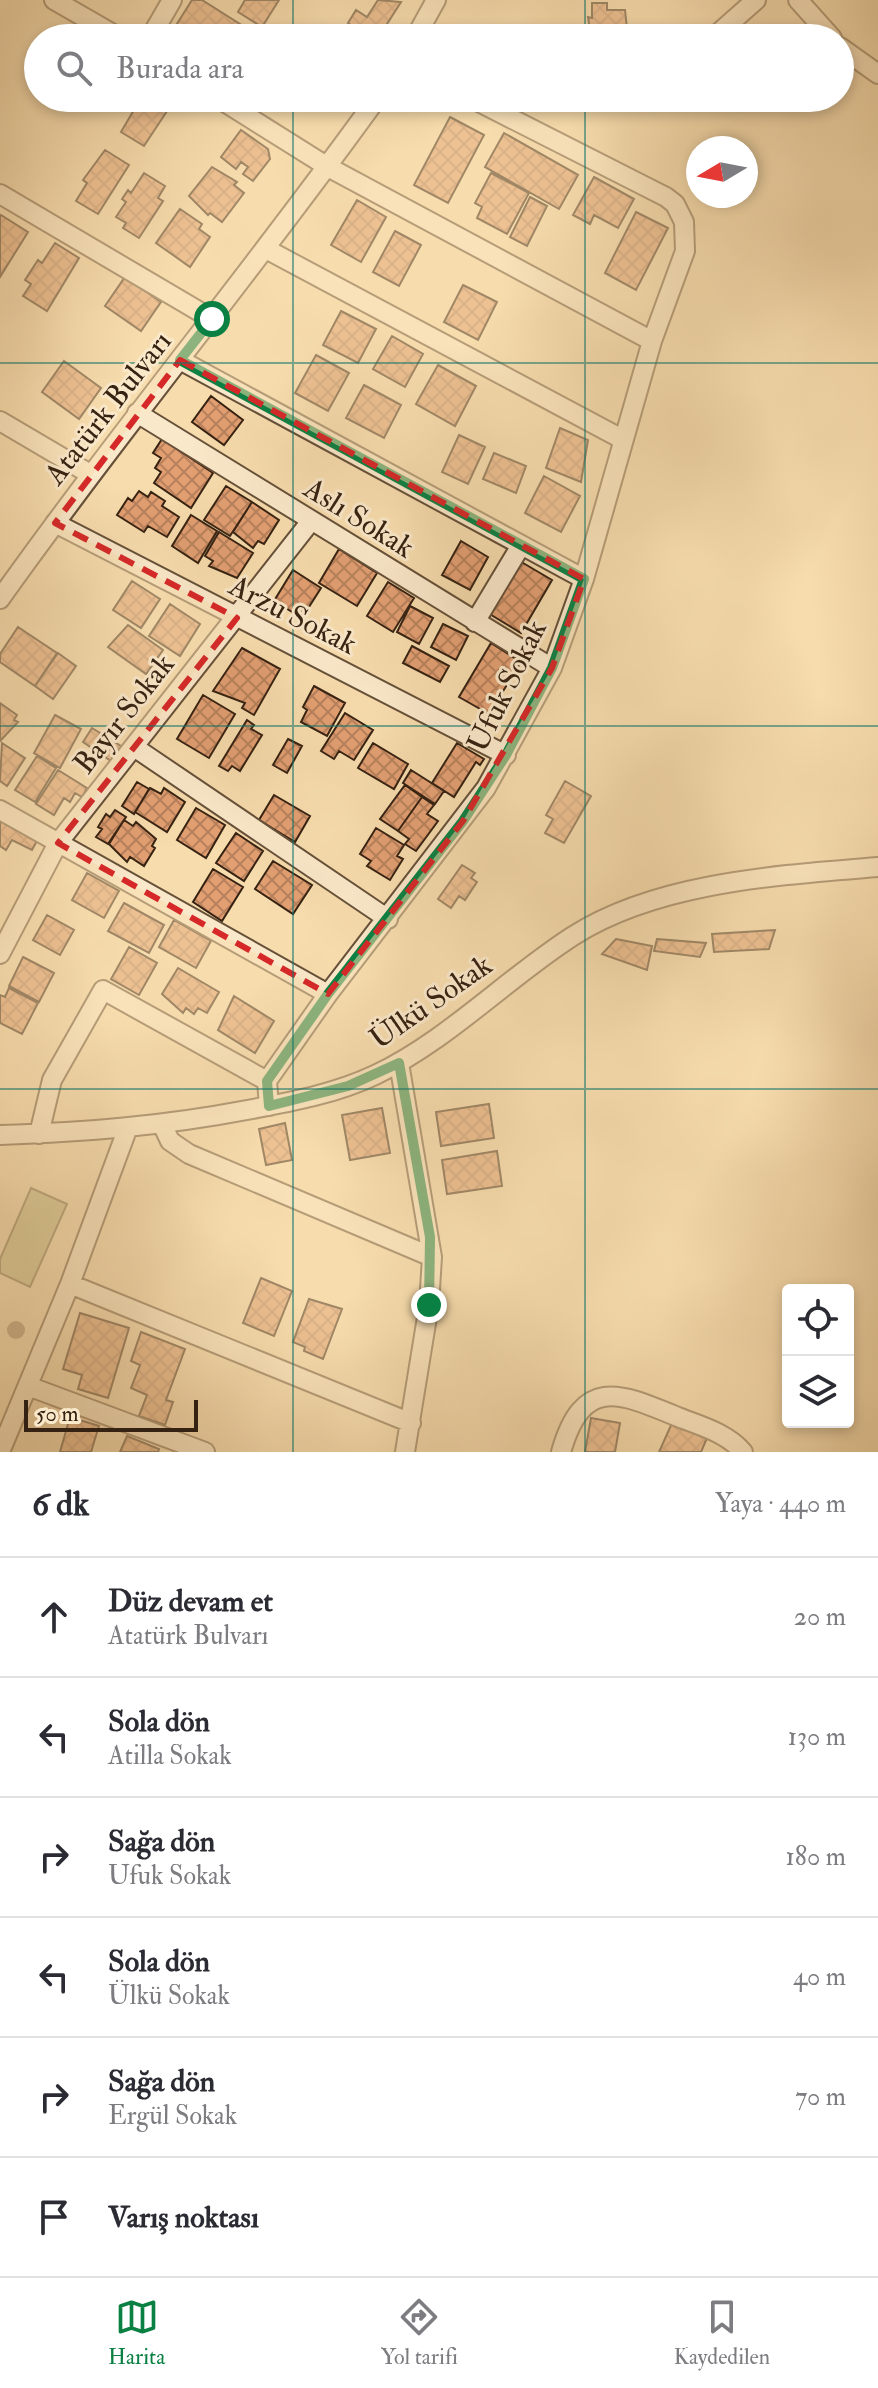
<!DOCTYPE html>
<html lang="tr">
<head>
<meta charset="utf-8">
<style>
	:root { --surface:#fff; --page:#f2f2f3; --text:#2b2b33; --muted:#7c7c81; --line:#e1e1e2; --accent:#0b8043 }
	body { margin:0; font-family:"IM FELL Double Pica",serif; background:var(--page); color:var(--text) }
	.controls { position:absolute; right:24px; bottom:24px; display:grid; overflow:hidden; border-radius:8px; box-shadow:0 4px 12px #0003 }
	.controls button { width:72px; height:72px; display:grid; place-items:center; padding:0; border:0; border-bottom:2px solid var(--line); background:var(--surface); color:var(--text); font:40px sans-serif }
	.compass { position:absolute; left:686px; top:136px; width:72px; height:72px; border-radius:50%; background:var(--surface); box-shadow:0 4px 12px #0003; rotate:260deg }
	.scale { position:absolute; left:24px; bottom:20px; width:174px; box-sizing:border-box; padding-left:8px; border:4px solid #362212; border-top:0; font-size:22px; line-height:28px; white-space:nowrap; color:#362212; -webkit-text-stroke:6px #fae8ca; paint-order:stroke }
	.stop { position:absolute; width:24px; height:24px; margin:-18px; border:6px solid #0b8043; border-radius:50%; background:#fff }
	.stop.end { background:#0b8043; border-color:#fff; box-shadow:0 2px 8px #0008 }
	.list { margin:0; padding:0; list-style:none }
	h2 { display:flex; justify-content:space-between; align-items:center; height:104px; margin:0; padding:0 32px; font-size:34px }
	h2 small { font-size:26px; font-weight:400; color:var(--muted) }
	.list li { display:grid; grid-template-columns:52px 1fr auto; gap:24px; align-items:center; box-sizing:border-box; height:120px; padding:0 32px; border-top:2px solid var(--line) }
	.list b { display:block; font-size:30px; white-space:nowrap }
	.list p { margin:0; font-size:26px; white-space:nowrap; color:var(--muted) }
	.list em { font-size:26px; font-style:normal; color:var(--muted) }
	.icon { flex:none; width:44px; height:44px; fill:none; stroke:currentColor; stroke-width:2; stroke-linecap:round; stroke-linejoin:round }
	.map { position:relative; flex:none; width:878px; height:1452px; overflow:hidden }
	.search { position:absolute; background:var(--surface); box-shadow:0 4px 12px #0003; left:24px; right:24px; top:24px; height:88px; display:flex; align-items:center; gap:20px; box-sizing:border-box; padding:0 28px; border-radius:44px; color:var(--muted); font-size:30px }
	.sheet { height:824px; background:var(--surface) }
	nav { display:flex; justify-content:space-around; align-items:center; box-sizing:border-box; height:112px; border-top:2px solid var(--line); background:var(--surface); font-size:22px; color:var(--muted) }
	nav a { display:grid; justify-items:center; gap:4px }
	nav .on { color:var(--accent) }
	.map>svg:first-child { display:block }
</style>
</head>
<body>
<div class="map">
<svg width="878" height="1452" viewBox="0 0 878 1452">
	<defs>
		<pattern id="building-cross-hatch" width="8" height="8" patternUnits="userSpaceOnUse" patternTransform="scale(2)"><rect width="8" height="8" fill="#e29f72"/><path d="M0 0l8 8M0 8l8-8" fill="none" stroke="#b8815c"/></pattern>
	</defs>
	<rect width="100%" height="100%" fill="#f7dcad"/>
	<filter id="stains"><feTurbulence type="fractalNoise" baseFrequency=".0025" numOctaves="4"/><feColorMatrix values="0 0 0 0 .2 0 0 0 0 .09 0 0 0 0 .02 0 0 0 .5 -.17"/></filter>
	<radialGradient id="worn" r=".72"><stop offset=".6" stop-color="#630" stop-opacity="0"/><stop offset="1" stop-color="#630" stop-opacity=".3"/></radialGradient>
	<path fill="#c3be85" stroke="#7c704c" stroke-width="2" d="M31 1188 67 1204 30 1287 0 1273V1259Z"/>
	<path fill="url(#building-cross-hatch)" stroke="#362212" stroke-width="2" d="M192 0H202L259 36 193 38 175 27Z
		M245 0H279L262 27 238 12Z
		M378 0 401 2 378 38H370L348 23 356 10 367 17Z
		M592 3H607V10H625L628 38H591L588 17 592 18Z
		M141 98 175 99 144 146 121 132Z
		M450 117 484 135 448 203 414 185Z
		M241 130 268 149 270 159 253 181 243 174 248 167 241 162 236 169 221 157Z
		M504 133 578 175 559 209 485 167Z
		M105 150 129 165 98 214 76 201 87 183 83 180Z
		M212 167 237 182 234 185 244 193 222 222 210 213 208 215 189 196Z
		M144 173 165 186 158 198 163 201 139 238 123 228 126 223 116 217 126 202 122 199 128 190 131 193Z
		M491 173 529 193 507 234 477 218 482 207 475 203Z
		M594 177 634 199 618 228 594 215 590 224 573 215Z
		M530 197 547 206 527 246 510 237Z
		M357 200 386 217 361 262 331 245Z
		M180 209 202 224 199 229 210 237 190 267 156 243Z
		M636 212 668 228 636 290 605 273Z
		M1 215 28 232 0 277V217Z
		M395 231 421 245 399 286 373 272Z
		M55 243 79 258 47 311 23 296 31 284 25 280 38 260 42 263Z
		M125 277 161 302 141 331 105 306Z
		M463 285 497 302 478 340 444 322Z
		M341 311 376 329 358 363 323 345Z
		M392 336 423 354 405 387 373 369Z
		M316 355 349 373 328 411 295 393Z
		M64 361 101 388 79 419 42 392Z
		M438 365 476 386 455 426 416 404Z
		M364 385 401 405 384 438 346 418Z
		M211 396 243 420 224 445 192 422Z
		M560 428 588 440 581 482 546 468Z
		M459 435 485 447 468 484 442 472Z
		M162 439 213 473 191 508 154 483 161 472 155 468 161 458 153 453Z
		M494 453 526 466 516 493 483 479Z
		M544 476 580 496 561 532 525 513Z
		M226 486 252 502 230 536 204 520Z
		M139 491 148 497 151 492 165 501 162 506 179 517 167 537 148 526 144 532 117 515 128 498 132 501Z
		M252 502 279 520 264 544 258 541 253 548 233 532Z
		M191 515 217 531 198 563 172 546Z
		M219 532 253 553 237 578 209 566 213 561 205 556Z
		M461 541 488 557 470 590 442 575Z
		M339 549 377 573 357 606 319 583Z
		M518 560 552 580 521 633 488 613Z
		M293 570 321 588 302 618 274 601Z
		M132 581 160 599 141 628 113 610Z
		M388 582 414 598 393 632 367 616Z
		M170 604 200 624 180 656 149 636Z
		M410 606 433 618 419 644 397 632Z
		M443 624 468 636 456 660 431 647Z
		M128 625 163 650 146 674 108 647Z
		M18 627 57 653 35 686 0 662V654Z
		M491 643 521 662 489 714 459 697Z
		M412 646 449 666 440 682 403 663Z
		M242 648 280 669 254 715 242 708 245 703 213 691Z
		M58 653 76 666 53 699 35 686Z
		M314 686 345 703 327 736 301 722 307 710 303 707Z
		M203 695 235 714 209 758 177 739Z
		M0 703 17 715 14 720 18 722 0 741Z
		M345 713 373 730 354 760 339 751 334 759 321 751Z
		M55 715 81 729 60 768 34 753Z
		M247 720 254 725 251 729 262 735 240 771 232 766 228 771 219 766Z
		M92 728 121 746 111 761 83 742Z
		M288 739 302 746 287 773 273 765Z
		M2 743 25 758 7 786 0 781Z
		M373 743 408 764 394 789 358 768Z
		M457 743 484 759 480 765 476 762 454 797 432 783Z
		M37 756 56 768 35 802 15 790Z
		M58 770 87 788 82 797 75 793 70 802 64 798 54 815 36 804Z
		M411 770 444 791 435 804 403 783Z
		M565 781 591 796 564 843 545 833 553 819 546 815Z
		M137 782 149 789 134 814 122 806Z
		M405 785 422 797 398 831 380 819Z
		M150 788 161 794 164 788 185 802 167 832 135 812Z
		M274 795 310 816 295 842 259 820Z
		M422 797 434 805 427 814 438 821 416 851 405 844 409 839 398 831Z
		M196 808 225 825 206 858 177 840Z
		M115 810 126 817 108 844 96 837 102 829 98 827 106 814 110 817Z
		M0 817 38 839 32 850 12 840 6 850 0 846Z
		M124 820 133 826 136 822 156 839 152 846 155 848 144 866 130 857 127 862 109 844Z
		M376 828 404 845 397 856 403 859 390 880 367 866 371 861 360 854Z
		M236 833 263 851 244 881 216 863Z
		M273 861 312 885 293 914 255 889Z
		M462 865 475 873 471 878 477 882 465 900 459 896 451 908 438 899Z
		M213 869 243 887 222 921 193 902Z
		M87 873 119 891 104 918 72 900Z
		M124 903 164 925 149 953 108 931Z
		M47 915 74 930 60 955 33 940Z
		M174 920 211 941 196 968 159 947Z
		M775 930 769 949 714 952 712 934Z
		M616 939 652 946 647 970 602 954Z
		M657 939 706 943 700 957 654 951Z
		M129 947 157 963 139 995 111 979Z
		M23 957 54 973 39 1002 9 986Z
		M178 968 219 992 207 1013 198 1008 194 1014 186 1008 183 1013 162 994Z
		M9 988 38 1003 22 1034 0 1023V995L5 997Z
		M234 996 274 1021 255 1053 218 1030Z
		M489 1104 494 1138 441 1146 436 1112Z
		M382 1108 390 1153 350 1160 342 1115Z
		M285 1123 292 1160 266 1165 259 1129Z
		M497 1151 502 1186 447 1194 442 1160Z
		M261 1278 292 1291 274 1336 243 1323Z
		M309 1299 342 1309 323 1359 304 1351 305 1347 293 1342Z
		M80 1313 129 1328 108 1398 78 1389 82 1375 63 1369Z
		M141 1332 185 1349 166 1400 173 1402 165 1425 139 1416 147 1395 131 1388 140 1365 131 1361Z
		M70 1417 99 1426 91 1452H60Z
		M591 1418 620 1423 615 1452H585Z
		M672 1423 707 1438 701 1452H659Z
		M127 1436 159 1449 158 1452H120Z"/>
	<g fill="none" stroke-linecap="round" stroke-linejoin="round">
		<g stroke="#665039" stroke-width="22">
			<path id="minor" d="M54 0 120 38
				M798 0 832 38
				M150 38 172 0
				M415 38 436 0
				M713 38 756 0
				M840 47 878 74
				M218 98 328 167 652 341
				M0 194 212 319
				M266 249 622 439
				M180 360 584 579
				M137 413 552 668
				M0 421 90 474
				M55 523 506 755
				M0 599C121 429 255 268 377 98
				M475 622 520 547
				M134 747 388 919
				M0 810 328 994
				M0 954 58 843 311 521
				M399 1063 432 1257 429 1305 405 1452
				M269 1106 267 1081 328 994 486 788 552 668 584 579 652 341 685 251 684 222 675 204 666 197 471 98
				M163 1126 170 1141 189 1154 432 1257
				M39 1134 52 1080 103 990 267 1081
				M0 1135C85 1132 163 1126 247 1110 290 1102 335 1094 375 1075 447 1041 506 979 573 936 657 882 781 875 878 867
				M70 1284 411 1423
				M28 1386 205 1452
				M0 1452 70 1284 127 1130
				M561 1452C583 1375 620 1393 678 1417 701 1426 727 1433 743 1452"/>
		</g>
		<use href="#minor" stroke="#fae8ca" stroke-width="18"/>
	</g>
	<circle fill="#a08b68" cx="16" cy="1330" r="9"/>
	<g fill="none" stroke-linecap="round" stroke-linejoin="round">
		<path stroke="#0b8043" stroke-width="10" d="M212 319 180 360 584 579 552 668 506 755 463 821 328 994 267 1081 269 1106 348 1086 399 1063 430 1237 429 1305"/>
	</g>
	<path d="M0 0H878V1452H0ZM180 360 584 579 552 668 463 821 328 994 58 843 237 618 55 523Z" fill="#f7dcad" fill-opacity=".55" fill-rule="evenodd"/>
	<path fill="none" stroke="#d62828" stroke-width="6" stroke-dasharray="16 10" stroke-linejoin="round" d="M180 360 584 579 552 668 463 821 328 994 58 843 237 618 55 523Z"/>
	<path fill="none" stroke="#0f766e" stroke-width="2" stroke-opacity="0.55" d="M293 0V38M585 0V38M293 98V1452M585 98V1452M0 363H878M0 726H878M0 1089H878"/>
	<g text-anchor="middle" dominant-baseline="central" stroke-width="6" stroke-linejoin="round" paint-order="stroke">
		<g font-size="30" fill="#362212" stroke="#fae8ca">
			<text transform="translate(108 408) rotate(-52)">Atatürk Bulvarı</text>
			<text transform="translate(359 518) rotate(32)">Aslı Sokak</text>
			<text transform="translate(293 615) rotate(27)">Arzu Sokak</text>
			<text transform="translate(507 686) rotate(-64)">Ufuk Sokak</text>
			<text transform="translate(124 714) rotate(-52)">Bayır Sokak</text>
			<text transform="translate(431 1002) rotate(-35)">Ülkü Sokak</text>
		</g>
	</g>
	<rect width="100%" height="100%" filter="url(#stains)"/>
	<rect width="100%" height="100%" fill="url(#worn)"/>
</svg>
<div class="controls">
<button><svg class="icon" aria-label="locate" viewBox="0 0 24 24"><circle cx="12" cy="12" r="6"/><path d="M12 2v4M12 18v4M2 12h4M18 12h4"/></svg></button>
<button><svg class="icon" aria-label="layers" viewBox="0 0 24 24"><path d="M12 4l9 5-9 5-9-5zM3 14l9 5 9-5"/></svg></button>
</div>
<svg class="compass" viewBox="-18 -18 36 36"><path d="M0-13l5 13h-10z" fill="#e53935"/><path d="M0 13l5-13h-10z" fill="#7c7c81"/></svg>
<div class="scale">50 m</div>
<div class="stop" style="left:212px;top:319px"></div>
<div class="stop end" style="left:429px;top:1305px"></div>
<div class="search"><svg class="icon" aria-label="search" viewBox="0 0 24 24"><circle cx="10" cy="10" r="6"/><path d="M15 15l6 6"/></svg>Burada ara</div>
</div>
<section class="sheet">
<h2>6 dk<small>Yaya · 440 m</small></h2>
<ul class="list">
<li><svg class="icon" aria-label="ahead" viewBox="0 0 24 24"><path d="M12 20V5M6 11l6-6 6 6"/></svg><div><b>Düz devam et</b><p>Atatürk Bulvarı</p></div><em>20 m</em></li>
<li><svg class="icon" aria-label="left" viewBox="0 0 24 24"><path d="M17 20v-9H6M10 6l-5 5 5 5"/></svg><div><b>Sola dön</b><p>Atilla Sokak</p></div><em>130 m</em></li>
<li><svg class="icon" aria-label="right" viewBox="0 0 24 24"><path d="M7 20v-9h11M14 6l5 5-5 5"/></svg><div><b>Sağa dön</b><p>Ufuk Sokak</p></div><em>180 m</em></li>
<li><svg class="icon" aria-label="left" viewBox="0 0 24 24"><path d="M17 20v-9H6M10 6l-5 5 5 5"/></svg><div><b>Sola dön</b><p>Ülkü Sokak</p></div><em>40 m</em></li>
<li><svg class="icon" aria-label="right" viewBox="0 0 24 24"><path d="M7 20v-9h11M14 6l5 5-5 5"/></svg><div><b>Sağa dön</b><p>Ergül Sokak</p></div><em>70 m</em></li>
<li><svg class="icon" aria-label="arrive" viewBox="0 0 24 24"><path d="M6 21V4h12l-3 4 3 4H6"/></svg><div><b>Varış noktası</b></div></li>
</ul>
</section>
<nav>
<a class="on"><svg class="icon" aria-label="map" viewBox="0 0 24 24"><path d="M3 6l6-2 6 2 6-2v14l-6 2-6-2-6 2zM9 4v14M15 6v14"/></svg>Harita</a>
<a><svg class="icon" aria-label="directions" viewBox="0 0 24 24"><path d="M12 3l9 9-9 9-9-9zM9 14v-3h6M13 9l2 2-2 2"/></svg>Yol tarifi</a>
<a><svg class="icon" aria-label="saved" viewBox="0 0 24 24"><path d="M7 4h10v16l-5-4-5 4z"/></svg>Kaydedilen</a>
</nav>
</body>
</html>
